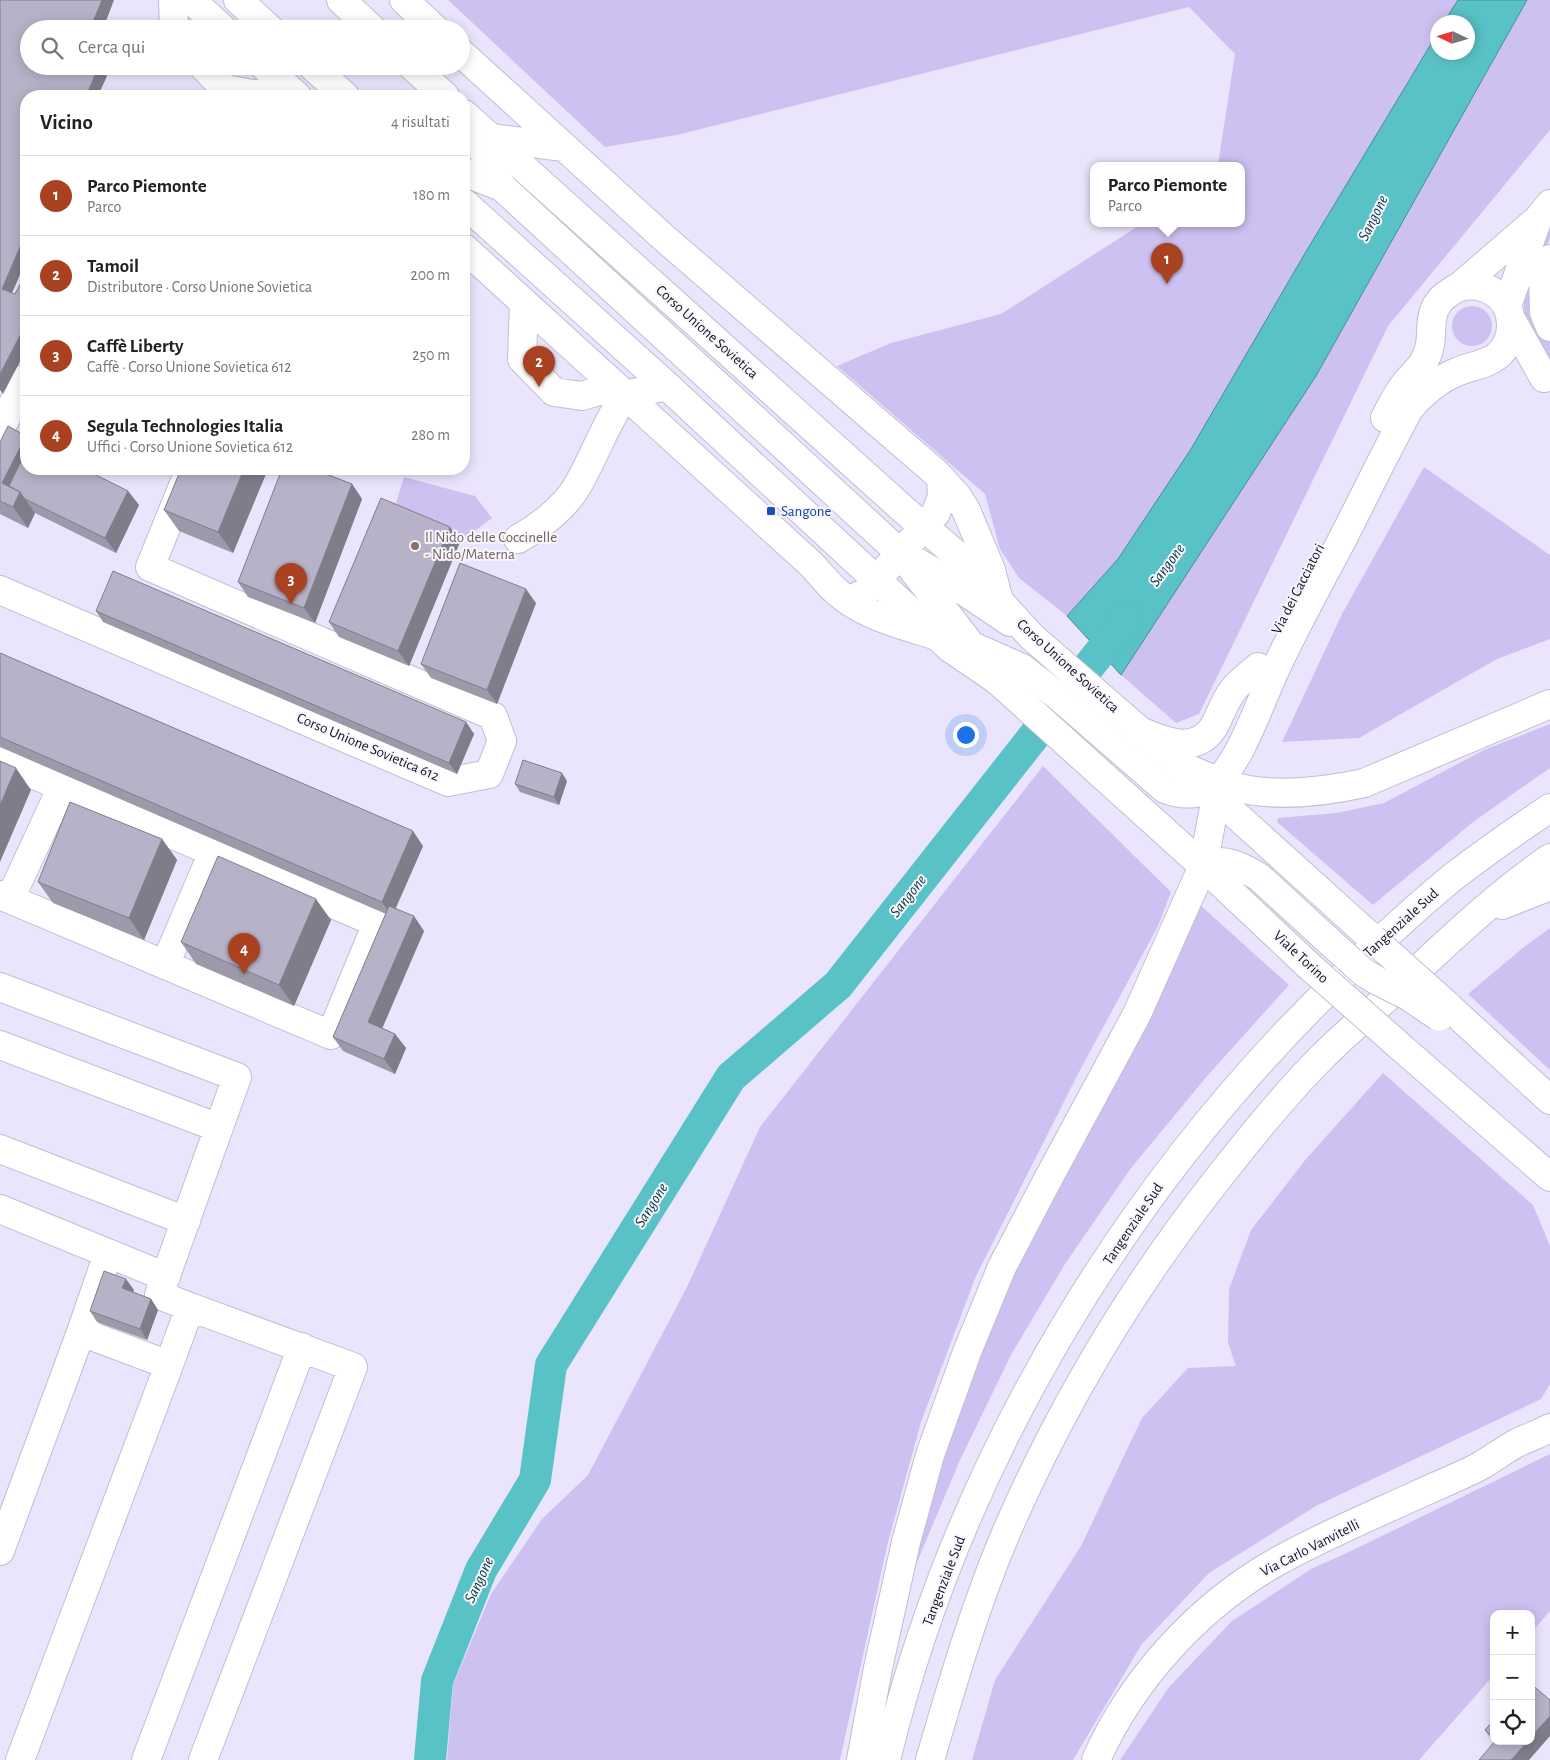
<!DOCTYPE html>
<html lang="it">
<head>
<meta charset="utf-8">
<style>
	:root { --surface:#fff; --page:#f2f2f2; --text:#222; --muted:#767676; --line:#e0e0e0; --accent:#a94220 }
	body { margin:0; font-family:"Alegreya Sans",sans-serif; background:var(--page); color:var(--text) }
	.controls { position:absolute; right:15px; bottom:15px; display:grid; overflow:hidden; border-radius:10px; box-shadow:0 2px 12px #0003 }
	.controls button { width:45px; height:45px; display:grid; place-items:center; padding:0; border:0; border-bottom:1px solid var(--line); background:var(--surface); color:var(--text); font:25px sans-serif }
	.compass { position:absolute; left:1430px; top:15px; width:45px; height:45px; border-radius:50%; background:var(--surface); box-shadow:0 2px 12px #0003; rotate:274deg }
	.you { position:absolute; left:965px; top:734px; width:18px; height:18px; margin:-12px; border:4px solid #fff; border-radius:50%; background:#1a73e8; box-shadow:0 0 0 8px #1a73e833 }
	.badge { display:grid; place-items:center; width:32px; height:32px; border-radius:50%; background:var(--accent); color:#fff; font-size:16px; font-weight:700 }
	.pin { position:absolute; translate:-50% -41px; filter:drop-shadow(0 1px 2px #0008) }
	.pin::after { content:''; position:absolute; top:26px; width:18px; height:15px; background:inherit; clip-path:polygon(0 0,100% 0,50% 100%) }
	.popup { position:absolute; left:1090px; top:162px; width:155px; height:65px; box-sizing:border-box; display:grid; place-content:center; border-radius:10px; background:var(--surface); filter:drop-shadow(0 1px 4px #0005); font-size:16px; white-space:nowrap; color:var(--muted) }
	.popup b { font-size:19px; color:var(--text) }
	.popup::after { content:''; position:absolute; left:50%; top:100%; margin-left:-10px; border:10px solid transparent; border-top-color:var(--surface) }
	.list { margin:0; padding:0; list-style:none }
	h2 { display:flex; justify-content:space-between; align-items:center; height:65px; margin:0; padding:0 20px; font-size:21px }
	h2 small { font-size:16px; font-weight:400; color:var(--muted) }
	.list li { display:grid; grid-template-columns:32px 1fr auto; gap:15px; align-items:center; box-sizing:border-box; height:80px; padding:0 20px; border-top:1px solid var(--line) }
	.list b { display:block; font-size:19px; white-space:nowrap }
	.list p { margin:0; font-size:16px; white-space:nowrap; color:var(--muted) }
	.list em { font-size:16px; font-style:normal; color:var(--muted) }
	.icon { flex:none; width:28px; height:28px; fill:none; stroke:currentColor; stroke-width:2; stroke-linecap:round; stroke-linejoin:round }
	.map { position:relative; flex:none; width:1550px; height:1760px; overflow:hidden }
	.search { position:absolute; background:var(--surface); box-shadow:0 2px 12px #0003; left:20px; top:20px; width:450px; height:55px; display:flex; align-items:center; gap:12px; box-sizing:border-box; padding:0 18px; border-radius:28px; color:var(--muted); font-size:19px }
	.panel { position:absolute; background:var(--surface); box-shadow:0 2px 12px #0003; left:20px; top:90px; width:450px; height:385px; border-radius:20px }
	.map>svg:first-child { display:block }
</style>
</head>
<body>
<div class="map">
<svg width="1550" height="1760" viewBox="0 0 1550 1760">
	<rect width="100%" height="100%" fill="#eae5fc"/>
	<path fill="#cdc1f2" d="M448 0H1458L1444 22H1438L1437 34 1304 255 1191 449 1118 559 1067 616 1019 578 1000 549 985 494 837 366 891 343 1001 314 1143 223H1241V165H1218L1235 54 1189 7 677 135 605 147Z
		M1527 0H1550V130L1388 326 1199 714 1176 723 1121 675 1316 376Z
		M1550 220V239L1539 260 1542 329 1550 342V358L1548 360 1526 324 1521 284Z
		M1452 326a20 20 0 1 1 40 0a20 20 0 1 1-40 0Z
		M1424 467 1550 555V639L1497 659 1359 738 1282 742 1342 614Z
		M404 477 475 496 492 518 460 542 393 513Z
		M1550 724V768L1473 822 1373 905 1277 822 1278 818 1336 813 1384 803 1484 750Z
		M1043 766 1171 892 1158 926 1079 1072 976 1276 921 1422 887 1546 840 1760H447L453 1685 491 1594 542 1519 588 1475 687 1287 760 1127Z
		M1200 905 1289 985 1208 1075 1131 1168 1065 1264 1011 1355 960 1460 915 1567 929 1506 982 1343 1026 1242Z
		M1550 928V1070L1468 994 1524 947Z
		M1383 1073 1533 1205 1550 1246V1384L1541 1399 1316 1506 1209 1573 1142 1644 1073 1760H972L995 1680 1081 1546 1142 1418 1188 1368 1236 1366 1228 1343 1229 1289 1251 1230 1306 1159Z
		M1550 1454V1611L1531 1633V1614H1494V1675L1419 1760H1120L1169 1687 1232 1621 1311 1569 1349 1552Z"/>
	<path fill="#59c2c6" stroke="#458e93" d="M1458 0H1527L1316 376 1121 675 1067 616 1118 559 1191 449 1304 255 1437 34 1438 52H1468V22H1444Z"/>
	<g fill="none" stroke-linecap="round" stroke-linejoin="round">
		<path stroke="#59c2c6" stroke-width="32" d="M430 1760 437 1681 481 1570 535 1480 551 1365 731 1077 838 985 1127 618"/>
		<g stroke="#c2bdd3" stroke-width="30">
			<path id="minor" d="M173 0 174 29
				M191 0 223 29
				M404 0 435 29
				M461 53 663 237 936 473 957 496 966 510 991 570 999 601
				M203 66 225 89 252 94 273 93 288 88
				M264 66 297 96
				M464 116 502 187 900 553 984 662
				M490 138 564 147
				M464 172 502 187
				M464 248 812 565C820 574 827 583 836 591 863 616 903 625 937 636
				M1550 259 1543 275 1544 312 1550 327
				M524 303 522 359 554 392 582 396 615 386
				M1507 306 1537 221
				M1511 319 1544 378
				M1385 418C1391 406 1397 394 1405 384 1410 377 1418 371 1423 363 1442 333 1415 309 1459 287L1538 219 1550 204
				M0 430 26 378
				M518 539C538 528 564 508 576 488 594 458 605 424 625 395L667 386
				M909 558 943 577 1010 622
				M0 590 448 782 489 774 502 741 493 716 150 567 190 469
				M860 595 865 593 936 513 942 496 941 478
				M972 646 1022 668 1058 696 1165 789C1183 796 1205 796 1218 781 1243 756 1261 699 1277 666 1297 623 1321 580 1343 538 1365 495 1386 451 1409 409 1421 394 1439 379 1457 372 1470 366 1486 365 1497 356 1516 341 1516 307 1495 293 1483 285 1473 284 1459 287
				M1140 731C1163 741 1195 755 1213 728 1220 716 1224 702 1233 690 1239 682 1250 674 1258 667
				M0 760 377 923 331 1035 0 895
				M1203 866 1220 776
				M10 899 62 787
				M165 965 213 852
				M0 987 237 1077 159 1295 190 1307
				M0 1045 219 1128
				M0 1149 186 1221
				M0 1209 166 1277
				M81 1332 108 1254
				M0 1551 81 1332 169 1365 190 1307 353 1367 203 1760
				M20 1760 169 1365
				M146 1760 302 1347"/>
		</g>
		<g stroke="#c2bdd3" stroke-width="30">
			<path id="major" d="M238 0 270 29
				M341 0 372 29
				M312 66 345 96
				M412 66 445 96
				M464 114 904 510 958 556 1032 637 1216 797 1373 939
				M464 203 667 386 950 648 997 680 1203 866 1308 965
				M1203 866C1221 856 1243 867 1259 877L1331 943
				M1450 1008 1550 1100
				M1404 1050 1550 1177
				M1096 1760C1131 1681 1196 1609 1271 1565 1322 1536 1378 1513 1432 1488 1448 1481 1465 1474 1480 1466 1492 1459 1503 1451 1515 1444 1527 1438 1539 1434 1550 1428"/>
		</g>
		<g stroke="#c2bdd3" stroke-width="30">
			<path id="highway" d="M1178 764C1197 772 1216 782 1235 787 1277 798 1323 792 1364 783L1550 704
				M1502 905 1550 886
				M861 1760 878 1668 906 1542 930 1455 967 1352 1002 1267 1047 1181 1137 1014 1203 866
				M886 1760C960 1454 1134 1170 1364 956 1393 929 1422 902 1453 877 1484 853 1517 830 1550 808
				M930 1760C953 1681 976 1602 1009 1526 1064 1401 1135 1283 1220 1176 1252 1135 1285 1094 1322 1057 1347 1032 1375 1009 1401 985 1449 941 1496 895 1550 858"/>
		</g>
		<use href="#minor" stroke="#fff" stroke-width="28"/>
		<use href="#major" stroke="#fff" stroke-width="28"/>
		<use href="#highway" stroke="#fff" stroke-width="28"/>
		<g stroke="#c2bdd3" stroke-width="30" stroke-linecap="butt">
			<path id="major-bridge" d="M1373 939 1447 1005
				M1331 943 1363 972 1378 981 1408 996 1439 1017
				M1308 965 1404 1050"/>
		</g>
		<use href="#major-bridge" stroke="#fff" stroke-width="28"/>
	</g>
	<path fill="#9d99ab" d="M26 436V469L128 491 139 505 116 553 35 513 28 528 0 514V442Z
		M181 469H268L233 553 179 531 164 510Z
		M352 484 362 499 315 623 248 597 238 582Z
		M460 542 409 666 339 637 329 622Z
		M536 603 497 704 431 678 421 664Z
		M96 611 466 722 474 734 457 774 103 622Z
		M0 653 423 846 396 908 424 931 382 1028 395 1034 406 1048 395 1074 343 1051 333 1037 386 914 0 747Z
		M567 781 559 805 520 792 515 784Z
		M162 839 177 860 144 940 53 903 38 882Z
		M331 920 294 1006 196 964 181 942Z
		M134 1290 133 1292 151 1299 158 1310 147 1340 97 1322 90 1311Z
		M1494 1720V1741H1531L1494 1743 1485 1730Z"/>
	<path fill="#807d8b" d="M102 0H114L103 29H90Z
		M99 66H100L107 76 98 96H86Z
		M26 233V261L9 300 2 289Z
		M26 324V350L3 394 0 390V374Z
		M26 436V469L22 495 35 513 28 528 13 507 2 483Z
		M244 469H268L233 553 218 532Z
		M352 484 362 499 315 623 304 608Z
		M128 491 139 505 116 553 105 538Z
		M450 527 460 542 409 666 398 651Z
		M526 589 536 603 497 704 487 690Z
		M466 722 474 734 457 774 449 763Z
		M16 768 31 790 0 862V805Z
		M562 773 567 781 559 805 554 797Z
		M413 831 423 846 392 916 382 902Z
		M162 839 177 860 144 940 129 918Z
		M316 899 331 920 294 1006 279 985Z
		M414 916 424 931 379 1036 368 1022Z
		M395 1034 406 1048 395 1074 384 1059Z
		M126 1279 134 1290 130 1299 122 1288Z
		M151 1299 158 1310 147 1340 140 1329Z
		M1550 1716V1736L1529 1760H1511L1528 1741H1531V1737Z"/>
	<path fill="#b7b2c7" stroke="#807d8b" d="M0 0H102L90 29H29V66H99L86 96H26V233L2 289 15 294 26 273V324L0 374Z
		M8 426 26 436 2 483 20 492 13 507 0 501V442Z
		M26 451V469H84L128 491 105 538 25 499 20 492 9 486Z
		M181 469H244L218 532 164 510Z
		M282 469H313L352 484 304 608 238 582Z
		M381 498 450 527 398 651 329 622Z
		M460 563 526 589 487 690 421 664Z
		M113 571 466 722 449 763 96 611Z
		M0 653 413 831 382 902 0 737Z
		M523 760 562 773 554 797 515 784Z
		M0 761 16 768 0 805Z
		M70 802 162 839 129 918 38 882Z
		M218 856 316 899 279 985 181 942Z
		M389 906 414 916 368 1022 395 1034 384 1059 333 1037Z
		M104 1271 126 1279 122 1288 151 1299 140 1329 90 1311Z
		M1531 1684 1550 1700V1716L1531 1737Z
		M1494 1720V1738L1485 1730Z
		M1495 1741H1528L1511 1760H1479Z"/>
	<rect fill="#1a4fb4" stroke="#f7f5fe" stroke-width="2" x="766" y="506" width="10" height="10" rx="2.5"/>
	<circle fill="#8d6e63" stroke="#f7f5fe" stroke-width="2" cx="415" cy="546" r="5"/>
	<g text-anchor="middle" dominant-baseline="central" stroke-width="4" stroke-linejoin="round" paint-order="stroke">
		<g font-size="15" fill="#17151d" stroke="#f7f5fe">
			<text transform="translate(707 332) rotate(42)">Corso Unione Sovietica</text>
			<text transform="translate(1298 589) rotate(-63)">Via dei Cacciatori</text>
			<text transform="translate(1068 666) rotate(42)">Corso Unione Sovietica</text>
			<text transform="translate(368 747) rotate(23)">Corso Unione Sovietica 612</text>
			<text transform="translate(1401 923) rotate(-42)">Tangenziale Sud</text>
			<text transform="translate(1301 957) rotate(43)">Viale Torino</text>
			<text transform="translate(1133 1224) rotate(-56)">Tangenziale Sud</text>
			<text transform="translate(1310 1548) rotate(-27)">Via Carlo Vanvitelli</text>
			<text transform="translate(944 1581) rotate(-69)">Tangenziale Sud</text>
		</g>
		<g font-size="15" fill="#164399" stroke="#f7f5fe" text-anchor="start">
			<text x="781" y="511">Sangone</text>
		</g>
		<g font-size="15" fill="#785e54" stroke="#f7f5fe" text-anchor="start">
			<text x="425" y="537">Il Nido delle Coccinelle<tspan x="425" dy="17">- Nido/Materna</tspan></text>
		</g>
		<g font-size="16" font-style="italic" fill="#04383a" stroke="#f7f5fe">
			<text transform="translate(1373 218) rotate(-64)">Sangone</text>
			<text transform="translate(1167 565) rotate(-54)">Sangone</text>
			<text transform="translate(908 896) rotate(-52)">Sangone</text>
			<text transform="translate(651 1205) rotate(-58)">Sangone</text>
			<text transform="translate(479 1580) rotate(-65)">Sangone</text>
		</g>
	</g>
</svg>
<div class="controls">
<button>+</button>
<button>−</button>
<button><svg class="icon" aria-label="locate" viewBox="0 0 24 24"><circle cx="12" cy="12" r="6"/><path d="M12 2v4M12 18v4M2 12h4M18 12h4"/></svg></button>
</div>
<svg class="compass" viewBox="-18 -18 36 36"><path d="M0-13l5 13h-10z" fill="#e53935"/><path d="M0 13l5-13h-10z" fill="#767676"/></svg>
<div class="you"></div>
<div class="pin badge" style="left:1167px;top:284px">1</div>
<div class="popup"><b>Parco Piemonte</b>Parco</div>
<div class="pin badge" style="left:539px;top:387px">2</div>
<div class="pin badge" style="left:291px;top:604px">3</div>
<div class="pin badge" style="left:244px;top:974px">4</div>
<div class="search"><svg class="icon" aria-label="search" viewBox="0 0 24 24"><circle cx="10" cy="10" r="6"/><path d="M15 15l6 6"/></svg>Cerca qui</div>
<section class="panel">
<h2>Vicino<small>4 risultati</small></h2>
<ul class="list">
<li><span class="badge">1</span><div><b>Parco Piemonte</b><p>Parco</p></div><em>180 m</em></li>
<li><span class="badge">2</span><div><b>Tamoil</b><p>Distributore · Corso Unione Sovietica</p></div><em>200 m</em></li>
<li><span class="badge">3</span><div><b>Caffè Liberty</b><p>Caffè · Corso Unione Sovietica 612</p></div><em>250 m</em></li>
<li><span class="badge">4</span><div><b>Segula Technologies Italia</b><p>Uffici · Corso Unione Sovietica 612</p></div><em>280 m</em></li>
</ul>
</section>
</div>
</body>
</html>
